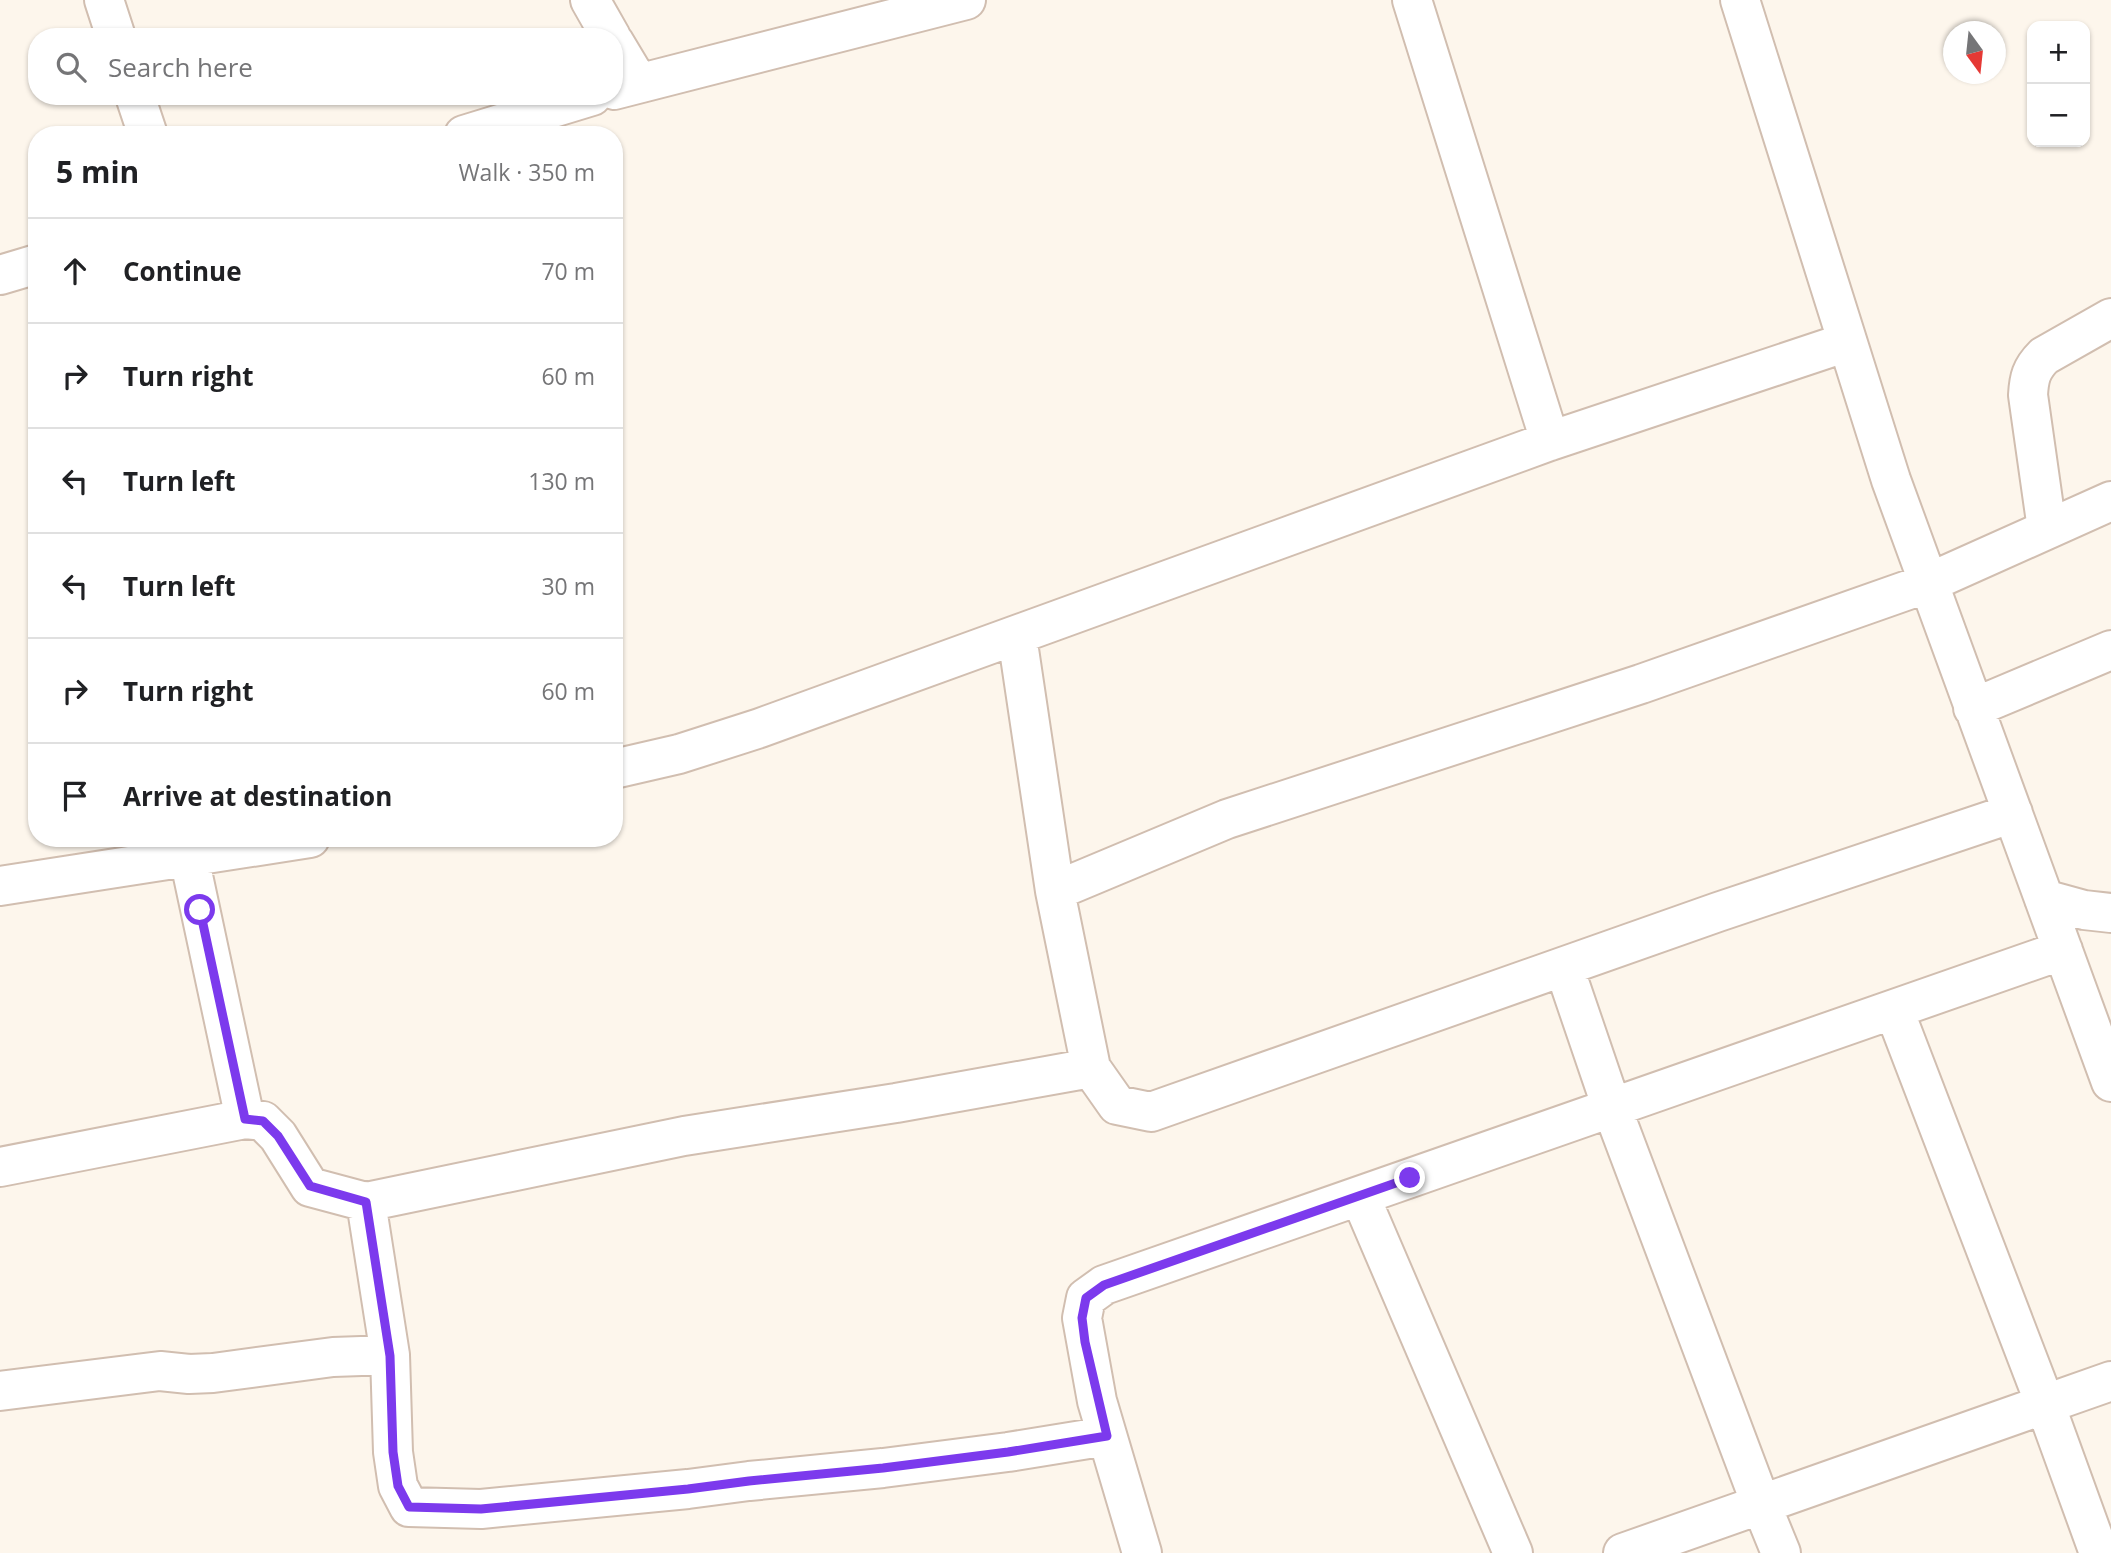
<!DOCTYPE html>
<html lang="en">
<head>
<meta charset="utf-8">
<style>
	:root { --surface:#fff; --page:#f2f2f2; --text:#202124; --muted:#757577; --line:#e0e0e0 }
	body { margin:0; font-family:"Open Sans",sans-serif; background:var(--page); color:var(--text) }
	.controls { position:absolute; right:21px; top:21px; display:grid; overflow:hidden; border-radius:14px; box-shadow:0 2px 5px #0004 }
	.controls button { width:63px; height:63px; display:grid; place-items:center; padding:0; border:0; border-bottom:2px solid var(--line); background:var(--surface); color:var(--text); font:35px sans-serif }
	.compass { position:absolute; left:1943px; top:21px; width:63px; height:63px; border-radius:50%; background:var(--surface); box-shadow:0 2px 5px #0004; rotate:165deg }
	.stop { position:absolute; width:21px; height:21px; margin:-16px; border:5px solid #7c3aed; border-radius:50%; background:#fff }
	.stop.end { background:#7c3aed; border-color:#fff; box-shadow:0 2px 7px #0008 }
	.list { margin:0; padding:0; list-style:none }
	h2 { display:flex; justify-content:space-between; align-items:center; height:91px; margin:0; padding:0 28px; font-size:30px }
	h2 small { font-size:23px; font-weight:400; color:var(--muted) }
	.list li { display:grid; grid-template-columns:46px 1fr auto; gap:21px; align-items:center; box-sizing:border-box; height:105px; padding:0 28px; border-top:2px solid var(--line) }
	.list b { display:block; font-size:26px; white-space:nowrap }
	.list em { font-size:23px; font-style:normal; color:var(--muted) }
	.icon { flex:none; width:38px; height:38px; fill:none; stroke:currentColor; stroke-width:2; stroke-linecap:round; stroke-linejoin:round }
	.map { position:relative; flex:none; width:2111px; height:1553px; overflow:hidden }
	.search { position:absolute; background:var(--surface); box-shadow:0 2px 5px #0004; left:28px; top:28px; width:595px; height:77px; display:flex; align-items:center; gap:18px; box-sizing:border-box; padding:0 24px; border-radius:28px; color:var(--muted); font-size:26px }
	.panel { position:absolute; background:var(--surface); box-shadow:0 2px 5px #0004; left:28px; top:126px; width:595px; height:721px; border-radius:28px }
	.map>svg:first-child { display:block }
</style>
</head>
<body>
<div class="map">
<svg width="2111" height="1553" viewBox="0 0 2111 1553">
	<rect width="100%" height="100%" fill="#fdf6ec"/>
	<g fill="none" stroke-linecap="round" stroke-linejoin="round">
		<g stroke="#d1beb0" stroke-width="42">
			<path id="street" d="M104 0 116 37
				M590 0 611 37
				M1412 0 1550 441
				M1740 0 1891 480 2111 1082
				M614 42 638 82
				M614 90 966 0
				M135 96 148 135
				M464 135 592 96
				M0 275 37 264
				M2047 529 2028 395C2029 378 2031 369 2044 356L2111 318
				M1017 636 1055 891 1227 819 1641 684 1928 583 2111 501
				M1973 708 2111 650
				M614 769 679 754 760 728 1550 441 1847 342
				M189 857 245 1119
				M0 886 310 838
				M2044 899 2084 910 2111 913
				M1564 967 1612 1108 1761 1504 1781 1553
				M1894 1010 2045 1404 2099 1553
				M1091 1068 1117 1105 1151 1112 1718 912 2013 813
				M0 1167 245 1119 263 1121 278 1136 310 1187 366 1202 684 1136 896 1103 1091 1068 1055 891
				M1360 1196 1513 1553
				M366 1202 390 1355
				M0 1391 160 1371 189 1374 213 1373 333 1357 390 1355 393 1452 398 1486 409 1507 481 1509 688 1489 749 1481 883 1468 1008 1452 1107 1436
				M1142 1553 1097 1401 1082 1318 1086 1298 1104 1285 2063 950
				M1623 1553 2111 1381"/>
		</g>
		<use href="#street" stroke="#fff" stroke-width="38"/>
	</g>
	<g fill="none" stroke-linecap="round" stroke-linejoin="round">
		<path stroke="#7c3aed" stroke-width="9" d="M200 910 245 1119 263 1121 278 1136 310 1186 366 1202 390 1356 393 1452 398 1486 409 1507 481 1509 688 1489 749 1481 883 1468 1008 1452 1107 1436 1085 1342 1082 1318 1086 1298 1104 1285 1410 1178"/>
	</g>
</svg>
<div class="controls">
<button>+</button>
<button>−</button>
</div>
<svg class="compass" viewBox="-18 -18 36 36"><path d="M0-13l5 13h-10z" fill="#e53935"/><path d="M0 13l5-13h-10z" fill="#757577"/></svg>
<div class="stop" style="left:200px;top:910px"></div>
<div class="stop end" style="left:1410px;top:1178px"></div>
<div class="search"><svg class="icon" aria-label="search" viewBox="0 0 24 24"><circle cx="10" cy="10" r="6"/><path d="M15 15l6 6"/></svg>Search here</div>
<section class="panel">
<h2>5 min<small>Walk · 350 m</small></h2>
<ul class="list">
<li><svg class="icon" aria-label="ahead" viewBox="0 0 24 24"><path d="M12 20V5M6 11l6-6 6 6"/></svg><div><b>Continue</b></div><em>70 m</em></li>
<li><svg class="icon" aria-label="right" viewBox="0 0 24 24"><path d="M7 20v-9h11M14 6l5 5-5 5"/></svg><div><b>Turn right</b></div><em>60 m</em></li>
<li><svg class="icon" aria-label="left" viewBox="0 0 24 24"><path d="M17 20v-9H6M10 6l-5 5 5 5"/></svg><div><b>Turn left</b></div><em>130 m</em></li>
<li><svg class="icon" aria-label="left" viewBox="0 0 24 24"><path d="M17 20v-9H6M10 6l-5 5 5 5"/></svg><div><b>Turn left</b></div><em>30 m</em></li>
<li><svg class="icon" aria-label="right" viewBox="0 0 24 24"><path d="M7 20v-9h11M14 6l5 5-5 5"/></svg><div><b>Turn right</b></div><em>60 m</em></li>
<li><svg class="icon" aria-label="arrive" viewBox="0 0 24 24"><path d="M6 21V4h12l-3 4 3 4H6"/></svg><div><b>Arrive at destination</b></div></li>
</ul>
</section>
</div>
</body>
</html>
